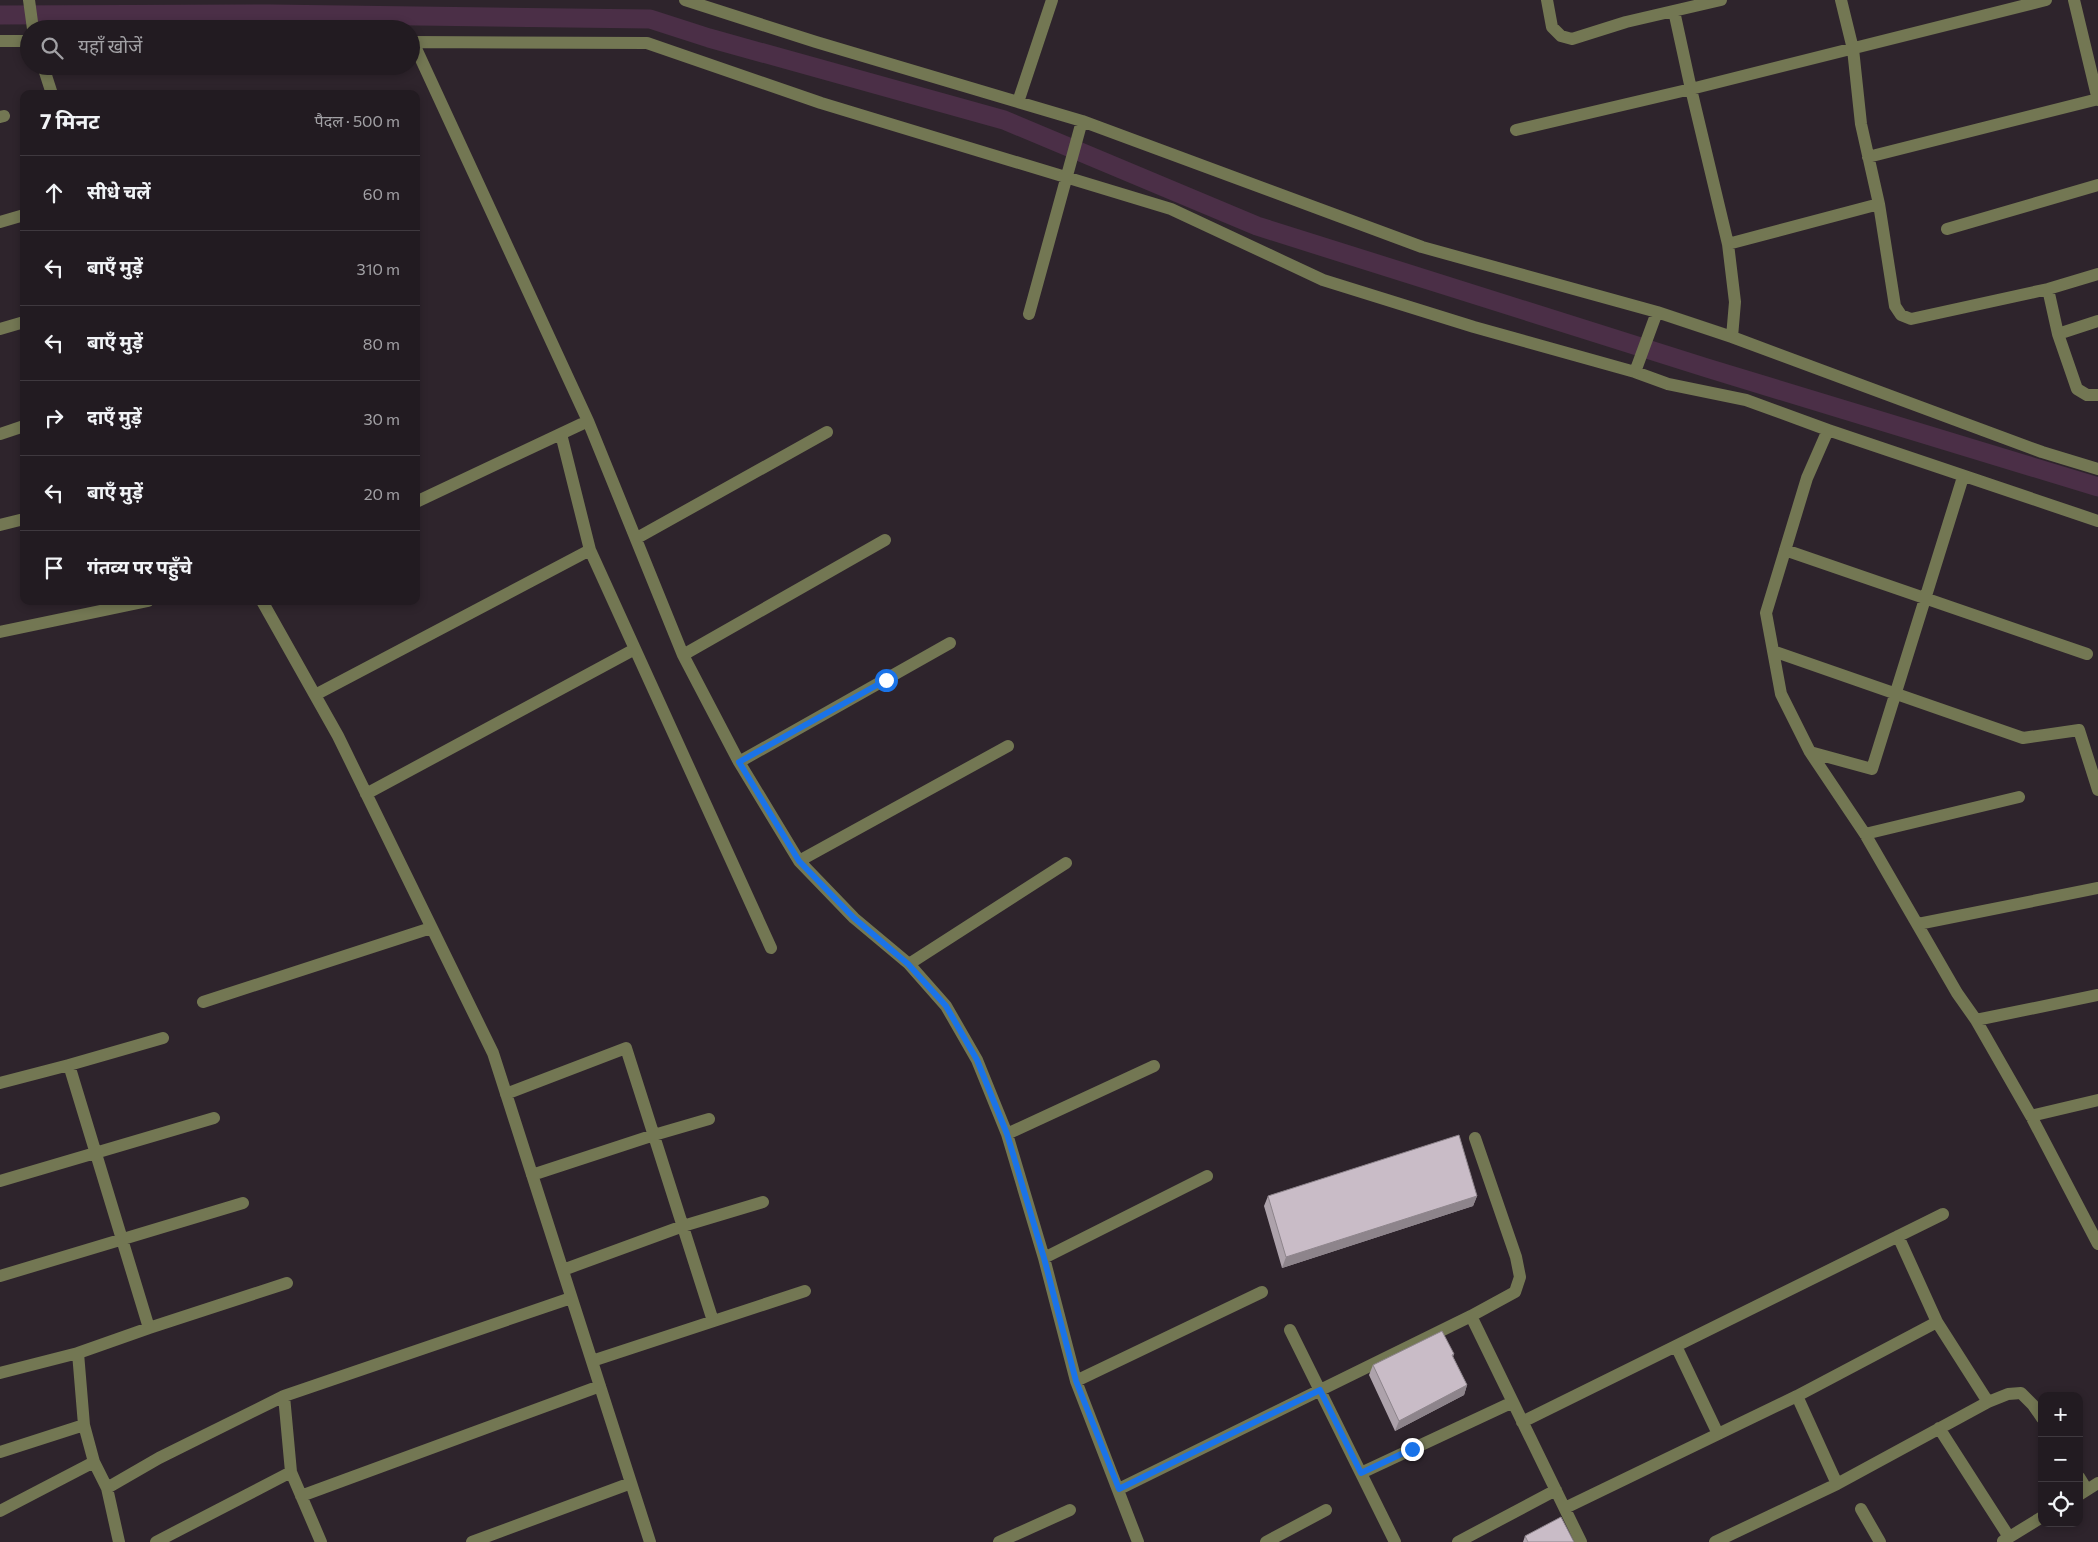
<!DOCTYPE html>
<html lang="hi">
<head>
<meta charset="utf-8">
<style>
	:root { --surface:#221b21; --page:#2a242a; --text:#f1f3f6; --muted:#a2a1a5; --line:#3f393f }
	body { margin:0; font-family:Commissioner,"Noto Sans Devanagari",sans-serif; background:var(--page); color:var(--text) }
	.controls { position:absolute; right:15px; bottom:15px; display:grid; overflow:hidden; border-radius:10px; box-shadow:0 2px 8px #0003 }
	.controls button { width:45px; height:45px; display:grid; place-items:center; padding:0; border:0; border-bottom:1px solid var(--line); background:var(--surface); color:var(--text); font:25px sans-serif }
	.stop { position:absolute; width:15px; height:15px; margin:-11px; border:4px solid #1a73e8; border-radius:50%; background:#fff }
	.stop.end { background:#1a73e8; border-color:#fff; box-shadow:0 1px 5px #0008 }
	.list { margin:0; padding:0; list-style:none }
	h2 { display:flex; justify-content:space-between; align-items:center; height:65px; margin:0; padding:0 20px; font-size:21px }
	h2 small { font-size:16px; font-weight:400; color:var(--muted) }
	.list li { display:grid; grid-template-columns:32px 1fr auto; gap:15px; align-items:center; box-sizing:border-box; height:75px; padding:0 20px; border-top:1px solid var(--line) }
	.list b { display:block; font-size:19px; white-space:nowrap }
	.list em { font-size:16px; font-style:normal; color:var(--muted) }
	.icon { flex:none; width:28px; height:28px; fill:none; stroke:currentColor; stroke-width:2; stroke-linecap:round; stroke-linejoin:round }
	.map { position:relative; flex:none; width:2098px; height:1542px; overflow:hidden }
	.search { position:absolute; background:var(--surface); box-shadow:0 2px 8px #0003; left:20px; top:20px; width:400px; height:55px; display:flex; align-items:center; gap:12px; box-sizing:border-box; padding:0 18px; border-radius:28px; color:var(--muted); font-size:19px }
	.panel { position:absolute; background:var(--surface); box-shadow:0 2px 8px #0003; left:20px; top:90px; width:400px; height:515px; border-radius:10px }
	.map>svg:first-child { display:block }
</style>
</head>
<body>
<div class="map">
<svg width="2098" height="1542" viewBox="0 0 2098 1542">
	<rect width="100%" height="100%" fill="#2e242c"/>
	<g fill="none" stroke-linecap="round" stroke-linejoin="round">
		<path stroke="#4b2f47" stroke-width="19" d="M0 15 270 14 650 19 709 38 1004 120 1257 226 1707 368 2098 487"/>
		<path stroke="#737753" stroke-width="12" d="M29 0 33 29
			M685 0 816 42 1082 121 1422 247 1657 312 1732 337 2042 452 2098 469
			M1547 0 1552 27 1561 36 1572 39 1626 22 1721 0
			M1841 0 1853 49 1861 124 1879 204 1895 306 1901 315 1911 319 2048 289 2098 274
			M2074 0 2098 100
			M1674 11 1691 89 1728 244 1735 302 1732 337
			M0 41H29
			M411 42 647 43 821 103 1171 209 1323 280 1474 327 1635 372
			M413 42 588 421 683 655 739 762 799 861 854 918 909 964 946 1006 977 1060 1007 1134 1044 1258 1076 1381 1138 1542
			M43 66 52 94
			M1018 102 1052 0
			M0 117 4 116
			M1516 130 1691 89 2046 0
			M1868 157 2098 99
			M0 222 24 215
			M1947 229 2098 185
			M1728 244 1879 204
			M2048 289 2058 334 2077 389 2087 395H2098
			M1657 312 1635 372 1668 384 1746 400 1828 430 1807 478 1766 613 1781 694 1810 752 1865 834 1957 993 1976 1020 2031 1116 2098 1244
			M1029 314 1082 121
			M0 329 24 322
			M2058 334 2098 321
			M1828 430 2098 521
			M0 434 24 426
			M561 434 590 550 771 948
			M416 502 588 421
			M0 525 24 519
			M637 538 827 432
			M1785 550 2087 654
			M262 601 338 736 493 1053 650 1542
			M0 632 148 601
			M1773 651 2023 738 2079 730 2098 790
			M683 655 885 540
			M315 695 590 550
			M1810 752 1872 769 1963 477
			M739 762 950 643
			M366 794 635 649
			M1865 834 2019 797
			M799 861 1008 746
			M1918 924 2098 888
			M909 964 1066 863
			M203 1002 431 928
			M1976 1020 2098 995
			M69 1065 163 1038
			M0 1083 69 1065 149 1328 78 1353 84 1425 94 1462 107 1488 119 1542
			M506 1094 626 1048 713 1321
			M2031 1116 2098 1100
			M1007 1134 1154 1066
			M532 1175 654 1135 709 1119
			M0 1181 214 1118
			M1044 1258 1207 1176
			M563 1270 683 1226 763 1202
			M0 1276 243 1203
			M1471 1316 1581 1542
			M149 1328 287 1283
			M1290 1330 1395 1542
			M1676 1346 1718 1434
			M592 1361 805 1291
			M0 1373 78 1353
			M1076 1381 1262 1292
			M284 1396 571 1298
			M1797 1396 1837 1484
			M1988 1402 2008 1394 2021 1393 2033 1405 2042 1418
			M1522 1422 1943 1214
			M1939 1428 2009 1537
			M0 1452 84 1425
			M1361 1473 1513 1402
			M2079 1477 2087 1490
			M107 1488 159 1458 284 1396 291 1472 321 1542
			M1119 1489 1471 1316 1515 1292 1520 1277 1516 1257 1475 1138
			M2079 1495 2098 1483
			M301 1496 600 1386
			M1565 1508 1797 1396 1937 1322
			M1861 1509 1880 1542
			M0 1511 94 1462
			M2003 1541 2042 1517
			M156 1542 291 1472
			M472 1542 631 1483
			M999 1542 1070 1510
			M1266 1542 1326 1510
			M1458 1542 1556 1490
			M1715 1542 1837 1484 1988 1402 1937 1322 1898 1236"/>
	</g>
	<path fill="#ada2ab" d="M1268 1196H1477L1473 1206 1282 1268 1264 1206Z
		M1454 1354 1453 1357 1467 1385 1464 1395 1395 1431 1369 1375 1373 1365Z
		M1525 1536 1574 1542H1523Z"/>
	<path fill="#8d848b" d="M1477 1196 1473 1206 1282 1268 1286 1257Z
		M1467 1385 1464 1395 1395 1431 1399 1421Z"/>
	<path fill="#c9bcc7" stroke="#8d848b" d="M1459 1135 1477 1196 1286 1257 1268 1196Z
		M1442 1331 1454 1354 1452 1355 1467 1385 1399 1421 1373 1365Z
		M1561 1517 1574 1542H1528L1525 1536Z"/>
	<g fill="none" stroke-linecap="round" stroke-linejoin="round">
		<path stroke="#1a73e8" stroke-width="6" d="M886 680 739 762 799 861 854 918 908 964 946 1006 977 1060 1007 1134 1044 1258 1076 1381 1119 1489 1320 1390 1361 1473 1412 1449"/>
	</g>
</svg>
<div class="controls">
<button>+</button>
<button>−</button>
<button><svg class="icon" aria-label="locate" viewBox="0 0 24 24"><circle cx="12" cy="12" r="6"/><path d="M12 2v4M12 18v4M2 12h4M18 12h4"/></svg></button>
</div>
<div class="stop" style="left:886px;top:680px"></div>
<div class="stop end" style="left:1412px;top:1449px"></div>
<div class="search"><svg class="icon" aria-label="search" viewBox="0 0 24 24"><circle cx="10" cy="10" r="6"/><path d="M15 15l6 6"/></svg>यहाँ खोजें</div>
<section class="panel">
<h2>7 मिनट<small>पैदल · 500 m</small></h2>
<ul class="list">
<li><svg class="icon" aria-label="ahead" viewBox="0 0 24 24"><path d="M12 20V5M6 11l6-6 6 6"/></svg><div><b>सीधे चलें</b></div><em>60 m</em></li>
<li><svg class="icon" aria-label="left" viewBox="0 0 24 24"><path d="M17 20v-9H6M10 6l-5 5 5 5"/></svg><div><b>बाएँ मुड़ें</b></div><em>310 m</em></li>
<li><svg class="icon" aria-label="left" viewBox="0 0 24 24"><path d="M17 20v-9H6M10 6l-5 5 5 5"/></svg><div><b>बाएँ मुड़ें</b></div><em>80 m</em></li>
<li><svg class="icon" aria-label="right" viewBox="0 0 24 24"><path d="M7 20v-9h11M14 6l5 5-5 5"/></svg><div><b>दाएँ मुड़ें</b></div><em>30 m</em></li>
<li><svg class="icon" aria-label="left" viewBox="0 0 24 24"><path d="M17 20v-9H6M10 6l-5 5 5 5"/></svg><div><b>बाएँ मुड़ें</b></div><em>20 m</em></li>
<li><svg class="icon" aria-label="arrive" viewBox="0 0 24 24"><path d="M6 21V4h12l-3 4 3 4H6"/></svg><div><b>गंतव्य पर पहुँचे</b></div></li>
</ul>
</section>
</div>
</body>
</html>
